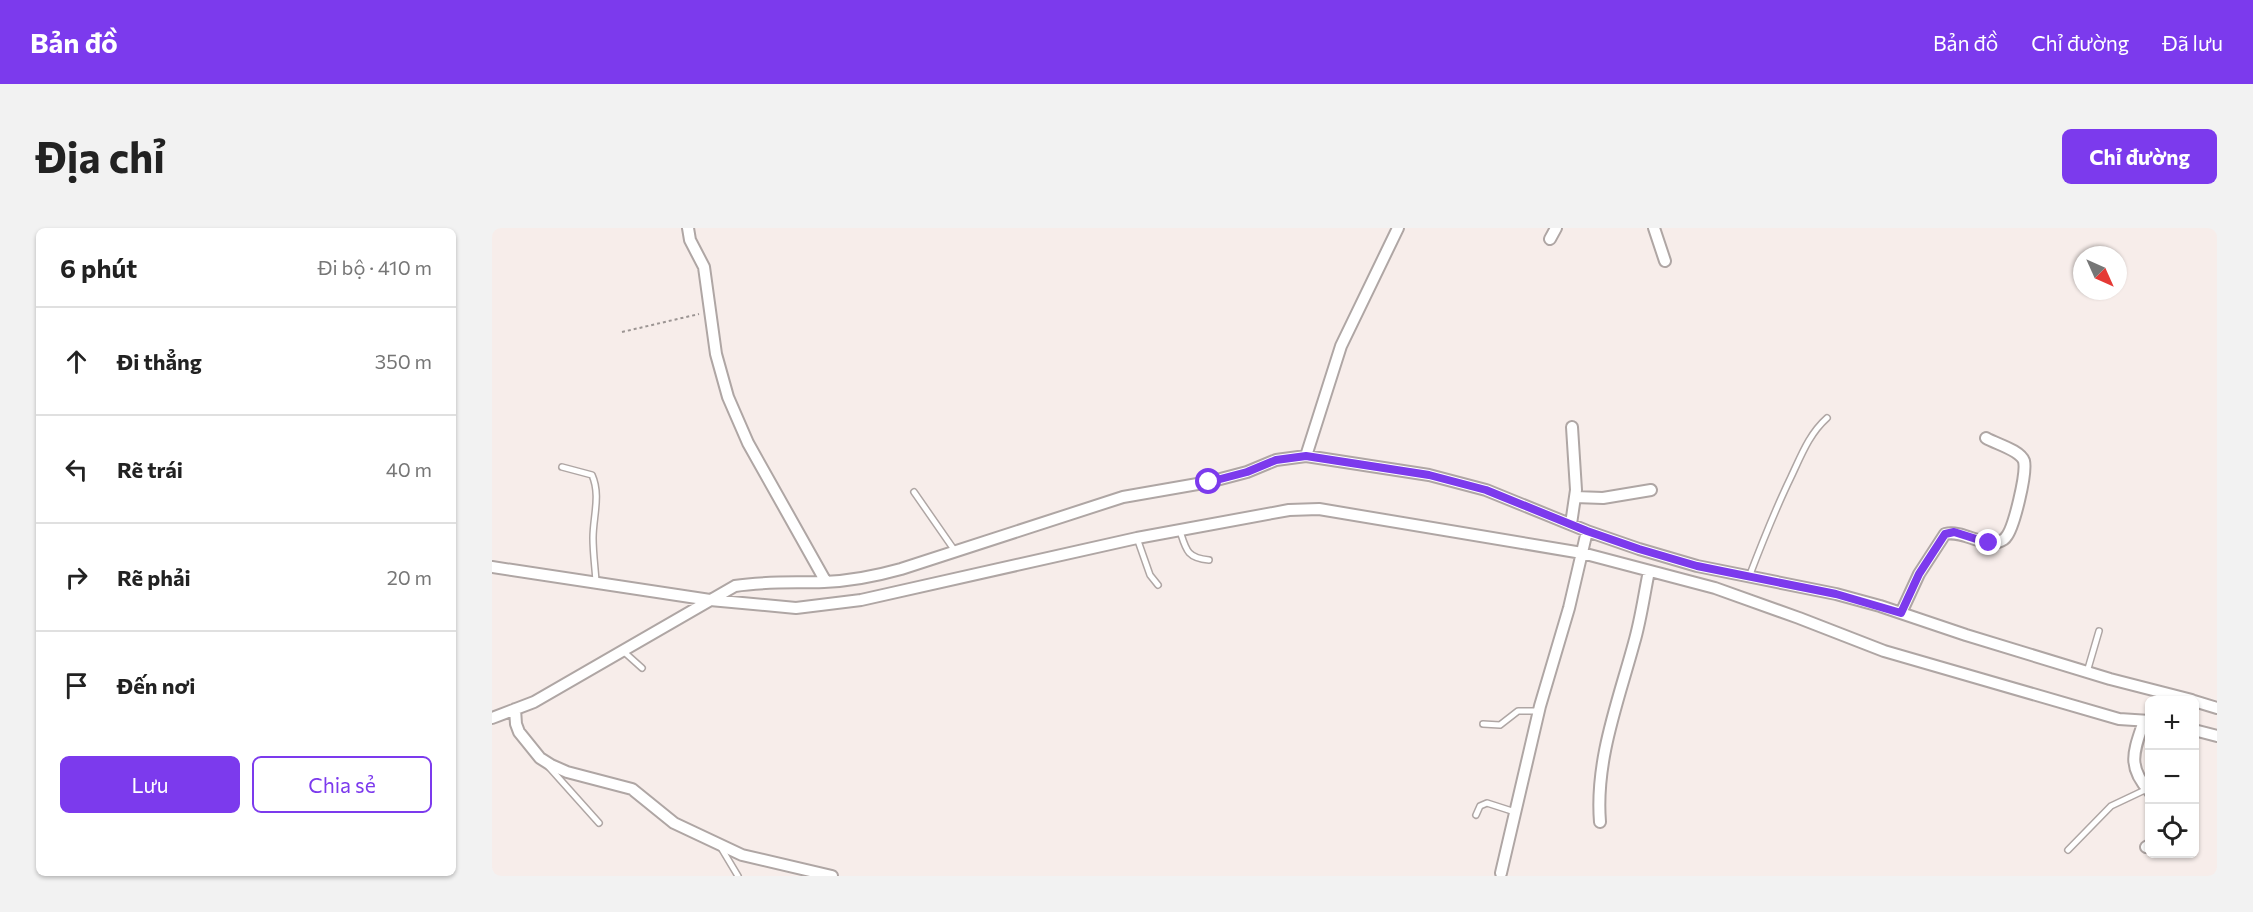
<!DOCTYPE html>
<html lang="vi">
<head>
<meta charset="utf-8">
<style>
	:root { --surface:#fff; --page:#f2f2f2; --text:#222; --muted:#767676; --line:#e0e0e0; --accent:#7c3aed }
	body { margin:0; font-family:Commissioner,sans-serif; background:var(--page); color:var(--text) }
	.controls { position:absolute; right:18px; bottom:18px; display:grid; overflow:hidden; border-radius:9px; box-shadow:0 2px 4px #0004 }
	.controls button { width:54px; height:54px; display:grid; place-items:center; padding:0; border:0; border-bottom:2px solid var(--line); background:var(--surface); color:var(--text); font:30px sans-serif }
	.compass { position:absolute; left:1581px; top:18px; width:54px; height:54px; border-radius:50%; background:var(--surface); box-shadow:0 2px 4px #0004; rotate:135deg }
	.stop { position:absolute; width:18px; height:18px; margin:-14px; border:4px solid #7c3aed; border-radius:50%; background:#fff }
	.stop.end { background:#7c3aed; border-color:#fff; box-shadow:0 2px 6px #0008 }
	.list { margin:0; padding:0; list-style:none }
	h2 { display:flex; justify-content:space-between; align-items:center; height:78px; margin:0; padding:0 24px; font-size:26px }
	h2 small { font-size:20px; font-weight:400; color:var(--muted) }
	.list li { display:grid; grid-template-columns:39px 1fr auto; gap:18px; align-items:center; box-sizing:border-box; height:108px; padding:0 24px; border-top:2px solid var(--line) }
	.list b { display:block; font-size:22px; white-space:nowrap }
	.list em { font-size:20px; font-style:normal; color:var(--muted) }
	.actions { display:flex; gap:12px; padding:18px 24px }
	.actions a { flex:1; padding:14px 0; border:2px solid var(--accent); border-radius:9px; text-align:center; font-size:21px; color:var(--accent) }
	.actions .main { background:var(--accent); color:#fff }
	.icon { flex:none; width:33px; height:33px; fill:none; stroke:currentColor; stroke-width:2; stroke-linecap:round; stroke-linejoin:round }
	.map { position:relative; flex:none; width:1725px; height:648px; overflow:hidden; border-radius:9px }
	header { display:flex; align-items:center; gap:36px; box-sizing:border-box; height:84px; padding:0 30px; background:var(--accent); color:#fff }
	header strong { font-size:28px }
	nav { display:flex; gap:33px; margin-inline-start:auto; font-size:21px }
	.intro { display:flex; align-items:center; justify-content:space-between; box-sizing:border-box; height:144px; padding:0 36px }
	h1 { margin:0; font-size:42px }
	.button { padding:15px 27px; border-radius:9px; background:var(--accent); color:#fff; font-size:21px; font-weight:700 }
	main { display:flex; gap:36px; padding:0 36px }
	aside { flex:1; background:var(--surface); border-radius:9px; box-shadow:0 2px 4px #0004 }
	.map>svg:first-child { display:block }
</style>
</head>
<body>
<header>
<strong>Bản đồ</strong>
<nav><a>Bản đồ</a><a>Chỉ đường</a><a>Đã lưu</a></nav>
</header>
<div class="intro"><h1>Địa chỉ</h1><a class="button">Chỉ đường</a></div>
<main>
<aside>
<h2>6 phút<small>Đi bộ · 410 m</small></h2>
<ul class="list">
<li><svg class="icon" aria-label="ahead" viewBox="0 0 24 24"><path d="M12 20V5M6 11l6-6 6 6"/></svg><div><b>Đi thẳng</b></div><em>350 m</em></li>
<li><svg class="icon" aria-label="left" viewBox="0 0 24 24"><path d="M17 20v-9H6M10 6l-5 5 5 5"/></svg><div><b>Rẽ trái</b></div><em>40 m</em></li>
<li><svg class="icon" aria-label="right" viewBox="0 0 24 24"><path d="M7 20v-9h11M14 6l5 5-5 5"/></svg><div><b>Rẽ phải</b></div><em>20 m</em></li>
<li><svg class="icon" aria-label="arrive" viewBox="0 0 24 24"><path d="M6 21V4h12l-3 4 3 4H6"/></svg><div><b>Đến nơi</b></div></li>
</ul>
<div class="actions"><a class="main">Lưu</a><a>Chia sẻ</a></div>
</aside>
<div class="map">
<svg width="1725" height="648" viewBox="0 0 1725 648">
	<rect width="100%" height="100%" fill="#f7edea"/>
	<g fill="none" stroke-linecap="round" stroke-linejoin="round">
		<g stroke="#afa6a4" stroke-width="8">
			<path id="service" d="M70 239 100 247C109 267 101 289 101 310 101 324 103 339 104 353
				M422 264 463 323
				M688 303C694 322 695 330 717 332
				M645 310 658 347 666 357
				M1257 349C1270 315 1283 282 1299 249 1309 228 1317 206 1335 190
				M131 423 150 440
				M1595 444 1607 403
				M991 496 1008 497 1026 483H1047
				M56 538 107 595
				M984 587 988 578 995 575 1023 584
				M228 618 246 648
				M1576 622 1619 578 1655 561"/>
		</g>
		<g stroke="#afa6a4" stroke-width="14">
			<path id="minor" d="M196 0 198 12 212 39 224 126 236 169 256 215 334 354
				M1162 0 1173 33
				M1058 11 1064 0
				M814 228 849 118 906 0
				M1083 269 1111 270 1159 262
				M1079 296 1084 262 1080 199
				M0 339 218 372 304 380 369 372 645 310 797 282 827 281 1090 325 1223 360 1307 390 1392 423 1627 491 1658 493
				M1409 385 1427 346 1453 306C1471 302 1488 318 1506 314 1509 313 1513 311 1514 309 1522 300 1535 245 1532 233 1528 222 1504 216 1494 210
				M1702 473 1725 480
				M23 481 24 496 27 504 48 530 59 537 75 544 140 561 182 595 250 627 340 648
				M0 490 42 474 243 358C272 353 302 355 332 354 358 353 384 348 409 341L631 269 717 254 755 244 784 232 814 228 937 247 994 262 1095 303 1147 321 1205 338 1344 366 1388 378 1474 407 1618 451 1700 472
				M1652 493C1642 523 1634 538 1658 564
				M1702 502 1725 508
				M1108 594C1103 533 1126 474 1142 415 1149 391 1152 367 1157 343
				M1654 619 1658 617
				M1009 645 1048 478 1077 380 1095 303"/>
		</g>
		<path stroke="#9c9593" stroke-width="2" stroke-dasharray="3 3" stroke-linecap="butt" d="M130 104 207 86"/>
		<use href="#service" stroke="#fff" stroke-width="5"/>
		<use href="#minor" stroke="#fff" stroke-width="10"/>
	</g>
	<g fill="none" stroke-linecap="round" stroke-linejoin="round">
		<path stroke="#7c3aed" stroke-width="8" d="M717 254 755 244 784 232 814 228 937 247 994 262 1095 303 1147 321 1205 338 1344 366 1409 385 1427 346 1453 306 1462 304 1497 315"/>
	</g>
</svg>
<div class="controls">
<button>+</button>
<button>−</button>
<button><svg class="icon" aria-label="locate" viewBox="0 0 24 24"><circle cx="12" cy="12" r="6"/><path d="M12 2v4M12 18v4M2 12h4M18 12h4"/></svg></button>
</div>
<svg class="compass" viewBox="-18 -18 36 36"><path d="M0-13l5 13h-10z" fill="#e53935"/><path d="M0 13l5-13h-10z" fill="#767676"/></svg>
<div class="stop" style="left:717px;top:254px"></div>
<div class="stop end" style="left:1497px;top:315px"></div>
</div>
</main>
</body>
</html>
